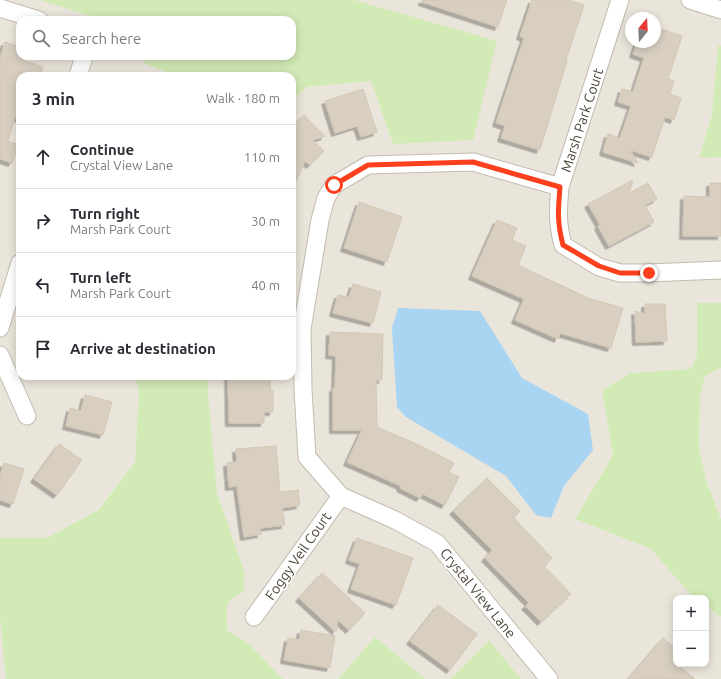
<!DOCTYPE html>
<html lang="en">
<head>
<meta charset="utf-8">
<style>
	:root { --surface:#fff; --page:#f7f7f7; --text:#2b2b33; --muted:#7c7c81; --line:#e1e1e2 }
	body { margin:0; font-family:Ubuntu,sans-serif; background:var(--page); color:var(--text) }
	.controls { position:absolute; right:12px; bottom:12px; display:grid; overflow:hidden; border-radius:8px; box-shadow:0 2px 10px #0003 }
	.controls button { width:36px; height:36px; display:grid; place-items:center; padding:0; border:0; border-bottom:1px solid var(--line); background:var(--surface); color:var(--text); font:20px sans-serif }
	.compass { position:absolute; left:625px; top:12px; width:36px; height:36px; border-radius:50%; background:var(--surface); box-shadow:0 2px 10px #0003; rotate:18deg }
	.stop { position:absolute; width:12px; height:12px; margin:-9px; border:3px solid #fc3f1d; border-radius:50%; background:#fff }
	.stop.end { background:#fc3f1d; border-color:#fff; box-shadow:0 1px 4px #0008 }
	.list { margin:0; padding:0; list-style:none }
	h2 { display:flex; justify-content:space-between; align-items:center; height:52px; margin:0; padding:0 16px; font-size:17px }
	h2 small { font-size:13px; font-weight:400; color:var(--muted) }
	.list li { display:grid; grid-template-columns:26px 1fr auto; gap:12px; align-items:center; box-sizing:border-box; height:64px; padding:0 16px; border-top:1px solid var(--line) }
	.list b { display:block; font-size:15px; white-space:nowrap }
	.list p { margin:0; font-size:13px; white-space:nowrap; color:var(--muted) }
	.list em { font-size:13px; font-style:normal; color:var(--muted) }
	.icon { flex:none; width:22px; height:22px; fill:none; stroke:currentColor; stroke-width:2; stroke-linecap:round; stroke-linejoin:round }
	.map { position:relative; flex:none; width:721px; height:679px; overflow:hidden }
	.search { position:absolute; background:var(--surface); box-shadow:0 2px 10px #0003; left:16px; top:16px; width:280px; height:44px; display:flex; align-items:center; gap:10px; box-sizing:border-box; padding:0 14px; border-radius:12px; color:var(--muted); font-size:15px }
	.panel { position:absolute; background:var(--surface); box-shadow:0 2px 10px #0003; left:16px; top:72px; width:280px; height:308px; border-radius:12px }
	.map>svg:first-child { display:block }
</style>
</head>
<body>
<div class="map">
<svg width="721" height="679" viewBox="0 0 721 679">
	<defs>
		<filter id="shadow"><feDropShadow dx="-3.5" dy="3.5" stdDeviation="0" flood-color="#0004"/></filter>
	</defs>
	<rect width="100%" height="100%" fill="#f6f3ec"/>
	<path fill="#eae5da" fill-rule="evenodd" d="M0 0H40L103 20H20V56H145V64L176 76H20V376H135L139 391 135 462 97 510 47 538H0Z
		M354 0H721V46H718L712 114 699 157H721V303H697V355L691 369 631 373 602 390 613 455 575 519 651 549 695 598H676V664H706V606L721 617V679H521L489 640 450 679H426L375 637 338 679H283L248 643 227 630V603L244 590 245 574 217 493 208 394V376H292V275L297 246 292 244V100L307 87 371 81 393 144 496 41ZM631 18H655V42H631Z
		M721 368V519L707 483 699 450 700 397 705 376Z
		M0 618 1 620 6 679H0Z"/>
	<path fill="#d2eab5" d="M40 0H354L497 41 473 140 393 144 371 81 307 87 292 100V76H176L145 64V56H292V20H103Z
		M718 45 721 46V157L699 158 712 114Z
		M292 244 297 246 292 275Z
		M697 303H721V368L705 376 700 397 699 450 707 483 721 519V617L706 606V598H695L692 596 651 549 575 519 613 455 602 390 631 373 691 369 697 355Z
		M135 376H208V394L217 493 245 574 244 590 227 603V630L248 643 283 679H6L0 618V538H47L98 510 135 462 139 391Z
		M375 637 426 679H338Z
		M489 640 521 679H450Z"/>
	<path fill="#a9d4f2" d="M398 308 480 311 522 378 588 414 593 450 564 486 551 518 536 515 506 476 406 417 397 407 392 328Z"/>
	<path fill="#d8cfc1" stroke="#d3c7b4" filter="url(#shadow)" d="M422 0H507L498 27 422 2Z
		M532 0H569L584 5 566 60 567 61 540 150 501 138 505 126 496 123 524 38 520 36Z
		M655 27 682 36 668 79 674 81 670 94 681 98 674 120 665 117 652 157 630 150 638 163 603 152 608 134 620 138 631 106 618 102 622 89 633 92 644 58 633 54 637 42H655Z
		M5 42 20 47V56H23L22 60 43 67 40 76H20V119L15 117 8 141 19 145 12 163 0 159V57Z
		M363 89 377 132 361 137 357 126 335 133 325 101Z
		M304 115 325 136 313 140 324 151 310 165 305 161 292 191V127Z
		M633 180 629 193 648 183 657 199 645 205 654 222 609 246 598 226 600 225 588 204Z
		M710 183H721V236H683L684 196 710 197Z
		M359 202 402 217 387 262 344 248Z
		M497 220 517 228 512 240 526 246 518 265 588 298 623 308 611 348 560 333 558 339 515 320 524 299 472 276Z
		M353 284 381 292 373 323 333 313 338 295 349 297Z
		M645 304H665L667 341 636 342 635 311 645 314Z
		M330 332 383 334 382 380H376L377 427 421 446 454 463 449 472 459 477 445 505 423 494 420 498 400 488 401 486 347 462 362 430H333V388H335L336 356 329 355Z
		M228 376H271L270 390H273V412H264V423H229Z
		M85 395 112 402 103 435 66 426 70 408 81 411Z
		M59 444 82 460 57 495 34 479Z
		M276 446 280 492 298 490 300 505 282 508 285 525 260 528 261 534 244 537 237 486 229 487 227 463 237 462 236 449Z
		M4 463 24 469 13 504 0 500V475Z
		M487 478 520 511 513 517 552 558 544 566 571 594 541 622 525 606 529 603 485 558 492 550 453 511Z
		M357 538 413 558 396 605 351 589 360 564 349 560Z
		M322 573 365 613 349 630 338 620 336 632 299 598Z
		M438 605 477 634 450 670 410 641Z
		M301 630 335 636 330 668 284 660 288 638 299 640Z
		M663 638 676 649V664L695 679H628Z"/>
	<g fill="none" stroke-linecap="round" stroke-linejoin="round">
		<g stroke="#c2bbae" stroke-width="19">
			<path id="street" d="M620 0 560 187C558 210 557 223 563 245L599 267 620 273H649L721 270
				M690 0 721 10
				M0 8 39 20
				M78 76 84 56
				M0 328 20 263
				M0 355 27 416
				M254 617 341 496
				M549 679 437 543 395 520 341 496 307 457 303 389 302 329 320 220 326 198 334 185 368 165 473 162 560 187"/>
		</g>
		<use href="#street" stroke="#fff" stroke-width="17"/>
	</g>
	<g fill="none" stroke-linecap="round" stroke-linejoin="round">
		<path stroke="#fc3f1d" stroke-width="5" d="M334 185 368 165 473 162 560 187C558 211 557 222 563 245L599 266 620 273H649"/>
	</g>
	<g text-anchor="middle" dominant-baseline="central" stroke-width="3.5" stroke-linejoin="round" paint-order="stroke">
		<g font-size="14" fill="#4b4439" stroke="#fff">
			<text transform="translate(582 120) rotate(-72)">Marsh Park Court</text>
			<text transform="translate(298 556) rotate(-55)">Foggy Veil Court</text>
			<text transform="translate(478 593) rotate(51)">Crystal View Lane</text>
		</g>
	</g>
</svg>
<div class="controls">
<button>+</button>
<button>−</button>
</div>
<svg class="compass" viewBox="-18 -18 36 36"><path d="M0-13l5 13h-10z" fill="#e53935"/><path d="M0 13l5-13h-10z" fill="#7c7c81"/></svg>
<div class="stop" style="left:334px;top:185px"></div>
<div class="stop end" style="left:649px;top:273px"></div>
<div class="search"><svg class="icon" aria-label="search" viewBox="0 0 24 24"><circle cx="10" cy="10" r="6"/><path d="M15 15l6 6"/></svg>Search here</div>
<section class="panel">
<h2>3 min<small>Walk · 180 m</small></h2>
<ul class="list">
<li><svg class="icon" aria-label="ahead" viewBox="0 0 24 24"><path d="M12 20V5M6 11l6-6 6 6"/></svg><div><b>Continue</b><p>Crystal View Lane</p></div><em>110 m</em></li>
<li><svg class="icon" aria-label="right" viewBox="0 0 24 24"><path d="M7 20v-9h11M14 6l5 5-5 5"/></svg><div><b>Turn right</b><p>Marsh Park Court</p></div><em>30 m</em></li>
<li><svg class="icon" aria-label="left" viewBox="0 0 24 24"><path d="M17 20v-9H6M10 6l-5 5 5 5"/></svg><div><b>Turn left</b><p>Marsh Park Court</p></div><em>40 m</em></li>
<li><svg class="icon" aria-label="arrive" viewBox="0 0 24 24"><path d="M6 21V4h12l-3 4 3 4H6"/></svg><div><b>Arrive at destination</b></div></li>
</ul>
</section>
</div>
</body>
</html>
